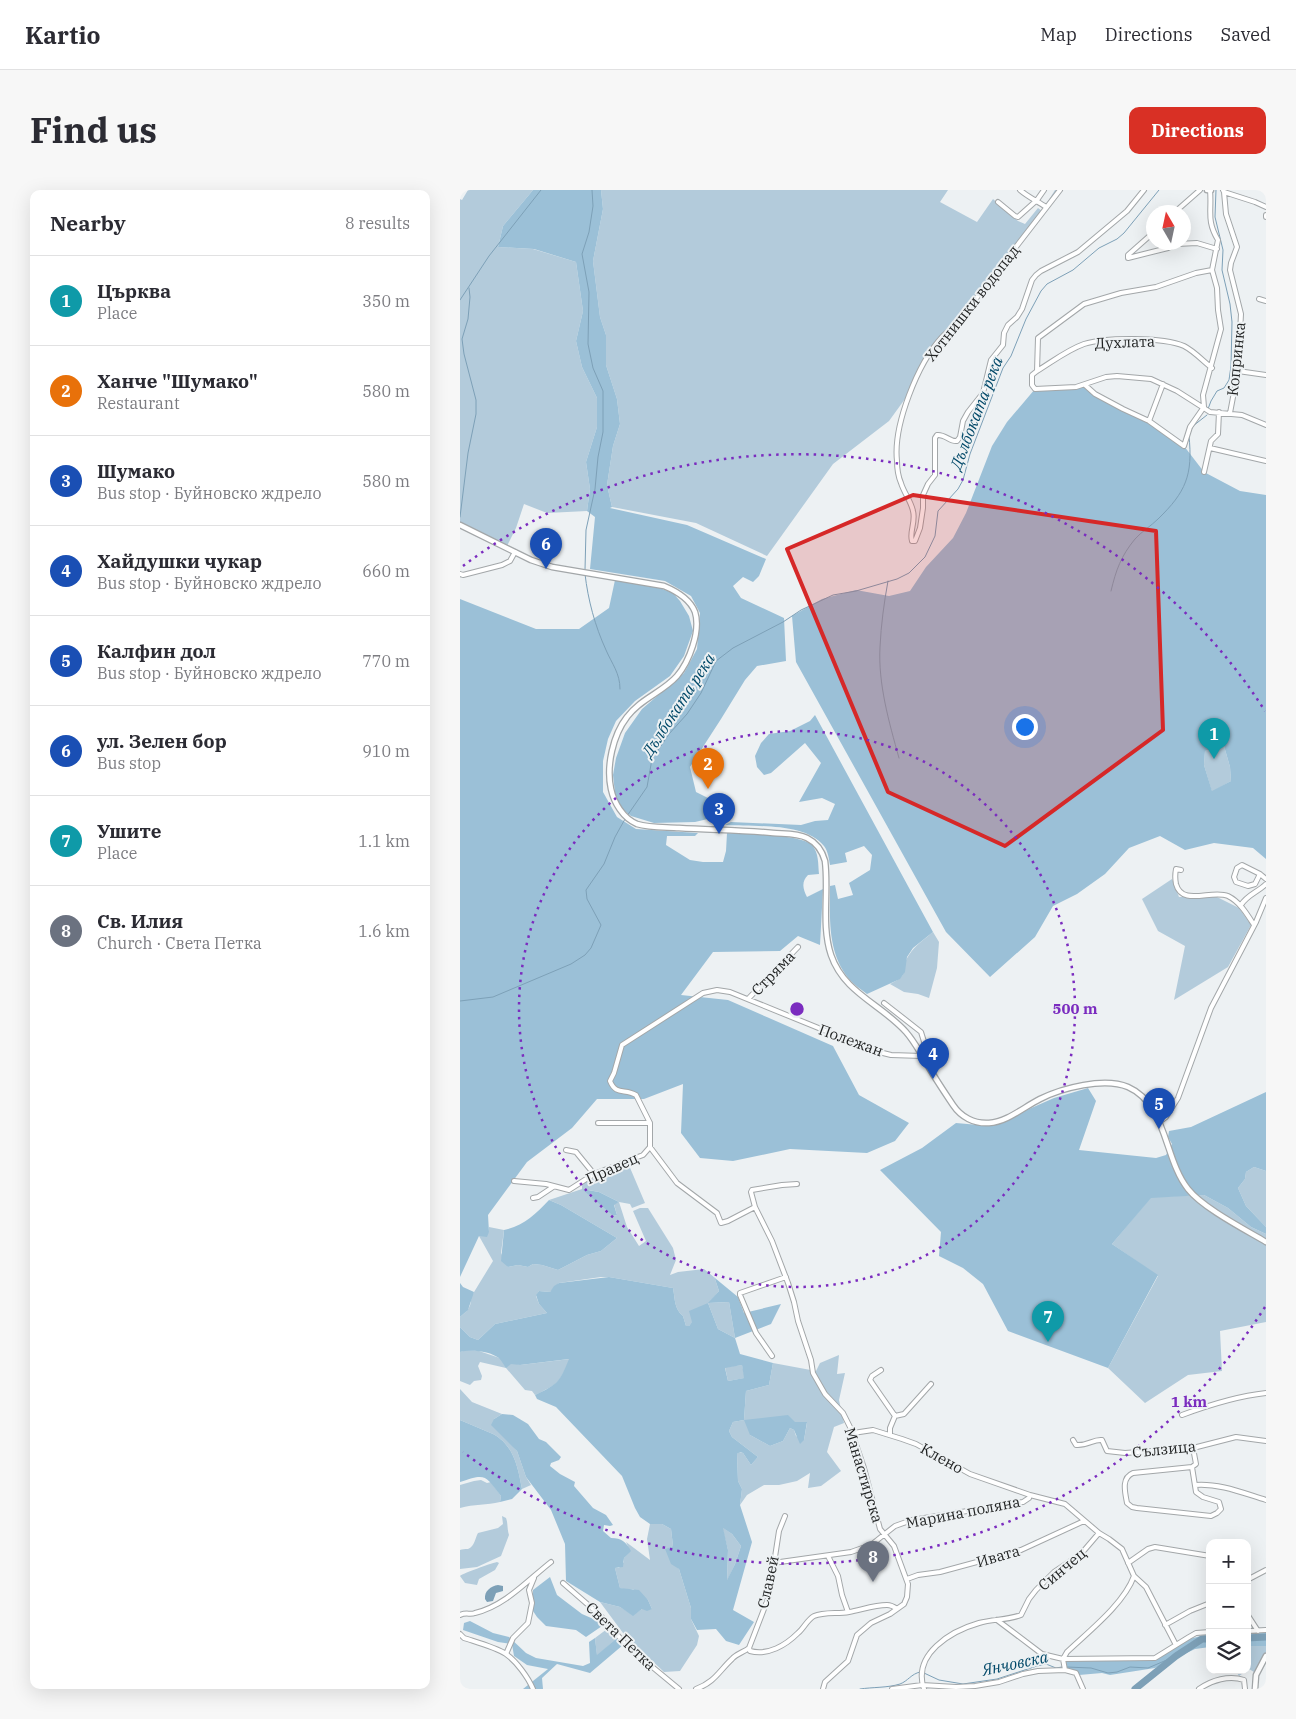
<!DOCTYPE html>
<html lang="en">
<head>
<meta charset="utf-8">
<style>
	:root { --surface:#fff; --page:#f7f7f7; --text:#2b2b33; --muted:#7c7c81; --line:#e1e1e2; --accent:#d93025 }
	body { margin:0; font-family:"IBM Plex Serif",serif; background:var(--page); color:var(--text) }
	.controls { position:absolute; right:15px; bottom:15px; display:grid; overflow:hidden; border-radius:10px; box-shadow:0 5px 20px #0002 }
	.controls button { width:45px; height:45px; display:grid; place-items:center; padding:0; border:0; border-bottom:1px solid var(--line); background:var(--surface); color:var(--text); font:25px sans-serif }
	.compass { position:absolute; left:686px; top:15px; width:45px; height:45px; border-radius:50%; background:var(--surface); box-shadow:0 5px 20px #0002; rotate:351deg }
	.you { position:absolute; left:564px; top:536px; width:18px; height:18px; margin:-12px; border:4px solid #fff; border-radius:50%; background:#1a73e8; box-shadow:0 0 0 8px #1a73e833 }
	.badge { display:grid; place-items:center; width:32px; height:32px; border-radius:50%; background:var(--accent); color:#fff; font-size:16px; font-weight:700 }
	.pin { position:absolute; translate:-50% -41px; filter:drop-shadow(0 1px 2px #0008) }
	.pin::after { content:''; position:absolute; top:26px; width:18px; height:15px; background:inherit; clip-path:polygon(0 0,100% 0,50% 100%) }
	.list { margin:0; padding:0; list-style:none }
	h2 { display:flex; justify-content:space-between; align-items:center; height:65px; margin:0; padding:0 20px; font-size:21px }
	h2 small { font-size:16px; font-weight:400; color:var(--muted) }
	.list li { display:grid; grid-template-columns:32px 1fr auto; gap:15px; align-items:center; box-sizing:border-box; height:90px; padding:0 20px; border-top:1px solid var(--line) }
	.list b { display:block; font-size:19px; white-space:nowrap }
	.list p { margin:0; font-size:16px; white-space:nowrap; color:var(--muted) }
	.list em { font-size:16px; font-style:normal; color:var(--muted) }
	.icon { flex:none; width:28px; height:28px; fill:none; stroke:currentColor; stroke-width:2; stroke-linecap:round; stroke-linejoin:round }
	.map { position:relative; flex:none; width:806px; height:1499px; overflow:hidden; border-radius:10px }
	header { display:flex; align-items:center; gap:30px; box-sizing:border-box; height:70px; padding:0 25px; background:var(--surface); border-bottom:1px solid var(--line) }
	header strong { font-size:24px }
	nav { display:flex; gap:28px; margin-inline-start:auto; font-size:18px }
	.intro { display:flex; align-items:center; justify-content:space-between; box-sizing:border-box; height:120px; padding:0 30px }
	h1 { margin:0; font-size:35px }
	.button { padding:12px 22px; border-radius:10px; background:var(--accent); color:#fff; font-size:18px; font-weight:700 }
	main { display:flex; gap:30px; padding:0 30px }
	aside { flex:1; background:var(--surface); border-radius:10px; box-shadow:0 5px 20px #0002 }
	.map>svg:first-child { display:block }
</style>
</head>
<body>
<header>
<strong>Kartio</strong>
<nav><a>Map</a><a>Directions</a><a>Saved</a></nav>
</header>
<div class="intro"><h1>Find us</h1><a class="button">Directions</a></div>
<main>
<aside>
<h2>Nearby<small>8 results</small></h2>
<ul class="list">
<li><span class="badge" style="background:#0f9aa8">1</span><div><b>Църква</b><p>Place</p></div><em>350 m</em></li>
<li><span class="badge" style="background:#e8710a">2</span><div><b>Ханче &quot;Шумако&quot;</b><p>Restaurant</p></div><em>580 m</em></li>
<li><span class="badge" style="background:#1a4fb4">3</span><div><b>Шумако</b><p>Bus stop · Буйновско ждрело</p></div><em>580 m</em></li>
<li><span class="badge" style="background:#1a4fb4">4</span><div><b>Хайдушки чукар</b><p>Bus stop · Буйновско ждрело</p></div><em>660 m</em></li>
<li><span class="badge" style="background:#1a4fb4">5</span><div><b>Калфин дол</b><p>Bus stop · Буйновско ждрело</p></div><em>770 m</em></li>
<li><span class="badge" style="background:#1a4fb4">6</span><div><b>ул. Зелен бор</b><p>Bus stop</p></div><em>910 m</em></li>
<li><span class="badge" style="background:#0f9aa8">7</span><div><b>Ушите</b><p>Place</p></div><em>1.1 km</em></li>
<li><span class="badge" style="background:#6b7280">8</span><div><b>Св. Илия</b><p>Church · Света Петка</p></div><em>1.6 km</em></li>
</ul>
</aside>
<div class="map">
<svg width="806" height="1499" viewBox="0 0 806 1499">
	<rect width="100%" height="100%" fill="#edf1f3"/>
	<path fill="#b3cbdb" fill-rule="evenodd" d="M8 0H73L43 36 38 57 73 59 116 72 123 121 116 151 122 177 137 208V237L126 272 130 299 127 321 87 323 64 314 56 338 46 358 0 335V9L2 10Z
		M141 0H488L480 12 517 32 533 9 558 31 565 34 578 18 582 21 595 0H600L494 137 482 147 468 167 450 202 429 231 373 274 307 366 236 333 152 317 147 295 153 256 160 234 157 209 146 175V145L140 127 133 71 143 19Z
		M764 556 770 577 771 591 752 602 744 575 745 561Z
		M712 689 719 707 755 706 779 718 791 735 768 777 714 810 725 756 698 741 682 709Z
		M473 742 479 752 477 778 469 808 458 804 444 802 430 794C453 783 439 779 449 765 455 755 465 749 473 742Z
		M168 973 185 1013 172 1018 170 1014 159 1012 167 1037 179 1056 186 1051 173 1021 180 1018H188L213 1058 216 1070 210 1085 218 1082 244 1079 255 1089 259 1101 249 1113 269 1112 275 1148 258 1139 248 1113 229 1136H226L223 1126C214 1119 215 1108 213 1098L149 1087H141L99 1093 90 1102 79 1101 76 1106 79 1114 87 1123 35 1134 18 1150 10 1147 0 1137V1127C6 1122 12 1117 11 1107L33 1071 19 1046 29 1042V1037L44 1040 41 1063 48 1077 58 1075 68 1077 73 1074 82 1075 98 1080 127 1065 141 1061 157 1048 101 1015 89 1010 122 999V994L126 992ZM123 999 139 1002 159 1012 154 1014 157 1025 153 1026Z
		M794 977 806 981V1037L786 1016 778 998 785 989 786 982Z
		M744 1005 768 1018 791 1037 806 1044V1132L760 1141 762 1181 728 1185 685 1213 648 1178 698 1086 652 1054 691 1007Z
		M7 1160 19 1161 60 1175 110 1169C98 1194 100 1193 75 1205L72 1201 65 1200 46 1178 20 1172 18 1176 22 1186 21 1190 14 1191 10 1195 0 1191V1162Z
		M379 1165 377 1184 385 1183 379 1210 384 1233 374 1237 367 1262 381 1281 361 1296 348 1298 350 1283 337 1291 319 1295H304L287 1305 280 1315 282 1299 278 1291 277 1264 279 1262 283 1263 291 1275 298 1267 272 1247 269 1241 273 1232 284 1230 286 1201 309 1195 313 1173 356 1181 360 1173ZM335 1232 347 1233 344 1250 336 1246 334 1240 330 1238 323 1251 310 1256 290 1245Z
		M282 1175 285 1188 268 1191 265 1177Z
		M0 1199 12 1212 42 1224 34 1229 47 1249 57 1261 66 1287 71 1295 62 1299C58 1278 54 1255 33 1244 22 1239 11 1235 0 1230Z
		M21 1290 27 1293 31 1292 41 1306 40 1312C27 1315 14 1314 0 1318V1295L14 1291Z
		M42 1326 46 1328C48 1333 47 1339 49 1345L41 1366 17 1377 0 1379V1360C2 1359 5 1359 8 1359 15 1356 15 1348 18 1343L38 1338 43 1334Z
		M190 1334H202L211 1339 213 1356 206 1359 219 1379 231 1418V1429L239 1446 237 1455 220 1481 204 1482 163 1443 140 1412 160 1417 173 1425 182 1419H192L188 1410 173 1399 167 1400 160 1398 155 1378H159L164 1372V1368L170 1361 166 1352 190 1370 187 1349Z
		M262 1337 272 1344 281 1356 275 1374 267 1391 268 1360Z
		M37 1372 39 1373 35 1380 19 1389 17 1395 5 1393 0 1386C4 1383 29 1374 37 1372Z
		M147 1439 157 1448 137 1466 135 1448Z
		M803 1455 806 1456V1462L794 1482 789 1479 779 1486 775 1480H787V1456Z"/>
	<path fill="#9bc0d7" fill-rule="evenodd" d="M73 0H141L143 19 133 71 140 127 146 145V175L157 209 160 234 153 256 147 295 152 317 150 318 227 335 306 369 299 386 293 392 283 387 273 396 281 408 324 428 326 471 297 476 285 490 261 529 230 577 236 602 256 612 259 616 258 622 252 628 235 632 194 633 171 626 160 617 155 603 153 585 156 568 165 543 182 519 224 483 237 459 240 423 231 406 205 391 130 379 135 327 127 321 130 299 126 272 137 237V208L122 177 116 151 123 121 116 72 74 59 38 57 43 36Z
		M625 195 635 204 689 231 724 256 744 282 780 301 806 305V669L793 658 754 653 725 660 700 646 669 658 645 684 617 704 593 716 575 747 530 787 486 742 336 472 332 426 362 409 396 400 429 406 450 401 466 377 493 348 506 323 532 256 547 232 575 199ZM764 556 770 577 771 591 752 601 744 575 745 561Z
		M155 390 197 397 213 403 220 411 229 426 233 441 224 466 210 486 175 511 156 531 148 549 143 571V602L157 627 176 639 238 643 235 646H207L206 655 230 670 243 672H263L266 661 267 643C285 644 340 644 352 655 359 663 358 674 359 684L348 685C341 692 343 699 347 707L363 699 360 755 338 746 320 761 253 762 221 805 268 810 373 856 399 905 449 933 435 951 407 963 330 959 273 971 240 968 221 943 223 894 184 909H137L112 938 67 972 28 1025 29 1042 27 1047 19 1046 0 1087V409L76 439H119L149 418Z
		M355 525 473 742 453 758 447 767 445 782 440 789 407 804C401 799 394 795 389 789 367 762 370 728 370 696L375 695 378 709 393 705 389 693 410 680 412 665 404 656 385 663 387 672 370 675C369 669 368 661 364 656 345 632 294 637 265 635L271 632 341 635 355 631 368 630 375 614 362 608 339 612 361 573 345 553 311 583 304 585 297 577 295 566 301 553 309 544 330 541 350 531Z
		M628 898 636 911 619 960 696 968 706 965 712 954 708 947 709 941 731 937 806 902V981L794 977 786 982 785 989 778 998 786 1016 806 1037V1044L791 1037 768 1018 744 1005 691 1008 652 1054 698 1085 648 1178 548 1141 523 1094 503 1078 479 1066 481 1042 420 980 462 958 496 933 530 936 594 908Z
		M122 999 139 1002 159 1012 154 1015 157 1025 153 1026Z
		M89 1010 101 1015 157 1048 141 1061 127 1065 98 1080 82 1075 73 1074 68 1077 58 1075 48 1077 41 1071 44 1040C63 1036 75 1025 89 1010Z
		M244 1079 278 1107 284 1123 321 1114 311 1134 275 1148 280 1164 313 1173 309 1195 286 1201 284 1230 328 1225 335 1232H347L344 1250 340 1254 334 1240 330 1238 323 1251 310 1256 290 1245 284 1230 273 1232 269 1241 272 1247 298 1267 291 1275 283 1263 280 1262 277 1264 278 1291 282 1299 280 1315 292 1352 273 1420 294 1432 279 1455 266 1451 256 1439 237 1440 231 1429V1418L219 1379 211 1374 205 1359 213 1356 211 1339 202 1334H190L180 1327 175 1318 162 1286 96 1217 77 1209 75 1205C98 1194 99 1193 109 1169L60 1175 51 1174 46 1178C44 1175 41 1170 39 1168 30 1161 10 1159 0 1162V1137L10 1147 18 1150 35 1134 87 1123 79 1114 76 1105 79 1101 90 1102 94 1096 99 1093 149 1087 213 1098C215 1108 214 1119 223 1126L226 1136H229L232 1132 229 1121 248 1113 259 1101 255 1089ZM269 1112 275 1148 258 1139 248 1113ZM282 1175 284 1188 268 1191 265 1178ZM263 1338 272 1344 281 1356 275 1374 267 1390 268 1360Z
		M0 1093 3 1097 14 1102 8 1120 0 1127Z
		M42 1224 53 1225 68 1234 79 1249 86 1252 101 1267 99 1270 91 1273 90 1276 100 1284 115 1292 114 1296 133 1318 146 1325 153 1335 150 1336 144 1335 143 1341 151 1348C162 1348 166 1352 171 1361L164 1368 163 1377 155 1378 160 1398 179 1400 188 1410 192 1419 187 1421 182 1419 173 1426 160 1417 140 1412 106 1391 105 1354 91 1320 66 1287 57 1261 31 1235 34 1229Z
		M0 1230C11 1235 22 1239 33 1244 54 1255 58 1278 62 1299L52 1309 40 1312 41 1306C25 1285 26 1283 0 1292Z
		M90 1387 97 1405 122 1424 145 1434 126 1447 116 1440 86 1436 77 1427 73 1421V1400Z
		M10 1431 33 1443 49 1447 66 1463 76 1468 123 1476 130 1473 129 1452 135 1448 137 1465 157 1448 163 1455 130 1483 97 1474 82 1488 83 1499H63L88 1479 67 1475 54 1466 52 1454 38 1452 3 1440 4 1433Z
		M806 1442V1456H787V1445Z
		M745 1445H750V1457L735 1459 695 1478 650 1485 642 1483 619 1485 616 1481 607 1479 605 1471 696 1470 729 1449Z"/>
	<path fill="#7da0b7" d="M38 1395 43 1396V1401L36 1403 33 1411 27 1412 25 1409C24 1401 31 1396 38 1395Z"/>
	<g fill="none" stroke-linecap="round" stroke-linejoin="round">
		<path stroke="#7da0b7" stroke-width="1" d="M0 110 29 66 81 0
			M748 219 751 211 757 201 764 198 769 190 771 176 772 132 770 114 762 80 763 60 755 27 756 0
			M730 243 733 236 747 225
			M0 327 8 263 16 224V210L4 164 2 149 8 129 10 107 9 98
			M125 380 126 340 135 299 138 267 143 242V201L133 178 128 154 129 102 122 64 129 42 133 16 132 0
			M125 384C128 410 135 436 146 460 152 474 160 483 160 499
			M428 391C424 413 421 435 420 457 418 494 429 532 439 568
			M651 401C656 380 661 366 675 349 681 342 691 336 698 329 726 302 733 285 729 246
			M167 626 187 597 192 569 209 544 227 524 241 503 256 471 273 458 323 432 341 420 373 405 396 401 437 389 449 383 465 367 475 346 478 321 498 299 503 290 510 264 543 178 551 166 566 129 581 101 587 94 613 80 639 58 657 49 664 43 699 0
			M0 811 33 807 111 774 125 765 131 758 141 735 127 709 126 700 144 674 155 647 165 629
			M606 1477 631 1478 648 1483 657 1482 670 1477 688 1478 716 1466
			M464 1483 479 1490 503 1494 537 1489 577 1476 586 1474 596 1478 602 1477
			M400 1499C413 1497 427 1498 440 1494 448 1491 451 1484 460 1482"/>
		<path stroke="#7da0b7" stroke-width="7" d="M787 1448 806 1447
			M675 1499 716 1466 742 1449H750"/>
		<g stroke="#a3a7a9" stroke-width="6">
			<path id="minor" d="M560 0C568 7 577 11 586 17
				M763 0 764 2 766 24 777 57 771 73 770 80 781 124 778 181 770 223
				M764 2 795 12 806 17
				M538 12 555 26 558 27 577 10 584 0
				M715 22 740 0
				M806 25V27
				M694 42 668 65V68L708 58 717 54 737 53 757 59
				M799 109 806 111
				M752 178C743 171 734 161 724 156 703 147 646 147 624 154 607 160 592 172 577 181L572 185V195L575 199 616 197 646 187 657 186 691 189 717 201 750 222 782 225 806 235
				M577 181 578 148 624 114 661 103 696 97 736 83 752 80
				M778 181 806 185
				M625 195 635 204 663 219 689 231 724 256 730 237 744 217 743 205 761 139 758 120 757 98 752 80 758 50C746 30 752 21 750 0
				M689 231 703 194
				M750 258 806 271
				M744 282 751 251 758 244 759 222
				M452 351H455L460 338 463 318V305L468 294 475 285V248L477 245C485 244 490 252 497 251L500 247 503 231 508 222 523 203 531 170 543 155 544 143 548 135 557 127 562 119 572 90 576 85 581 81 618 62 667 21 684 0
				M452 351C449 342 456 332 453 321 451 311 444 303 441 293 438 286 437 278 437 271 433 235 458 173 482 147 486 143 490 140 494 137L600 0
				M0 384 3 385 42 375 50 371 55 362
				M721 680 716 679C715 684 715 689 716 694 722 717 752 699 768 706 780 712 787 724 794 735
				M800 684 795 694 788 696 776 692 774 687 777 678 782 675 800 684 806 689
				M781 715C787 705 798 702 806 694
				M288 809 338 757
				M699 932 706 927 718 908 751 818 796 732 806 708
				M138 933H190
				M106 960 116 962 134 984
				M54 991 86 994 109 1000 134 984 183 965 190 957
				M337 994 322 995 292 1000 291 1002 295 1017 312 1051 328 1093 334 1112 338 1131 351 1170 353 1183 365 1204 383 1223 390 1237 404 1278 420 1339 434 1356 448 1394 447 1407 444 1414 430 1424 411 1433 397 1445 388 1471 365 1492 363 1499
				M73 1008 78 1007 93 997
				M295 1017 268 1031 261 1033 257 1023 217 993 190 957V933L176 905C165 898 156 906 150 891L154 883 162 855 243 803 257 800 270 802 415 861 431 865 462 866 466 858 461 842 424 813
				M312 1166 296 1143 280 1105V1103L326 1087
				M421 1180 412 1186 410 1190 435 1226
				M722 1225C749 1215 778 1206 806 1203
				M435 1226 444 1224 471 1194
				M393 1243 413 1240 442 1249 456 1254 510 1284 570 1305 605 1314 639 1343 649 1349 662 1359 674 1386 686 1397 716 1455
				M430 1244V1238L435 1226
				M613 1250 616 1255C628 1256 633 1249 642 1250L647 1261 665 1263 733 1258 776 1247 806 1251
				M732 1277 736 1302 743 1307 759 1312 761 1319 757 1323 751 1326 677 1318 672 1317 667 1313C665 1302 661 1288 673 1283L732 1277 736 1274 733 1258
				M735 1295C759 1293 783 1303 806 1310
				M368 1366 378 1386 382 1405 388 1422
				M313 1373 391 1362 411 1355 435 1336 452 1330 563 1312 569 1308 570 1305
				M668 1373 688 1359 695 1357 750 1366
				M447 1389 458 1385 480 1382 561 1360 624 1331
				M787 1390 806 1380
				M103 1393 141 1426 167 1456 219 1499
				M787 1424 798 1441
				M0 1425C6 1422 10 1425 15 1423 45 1416 68 1390 91 1372
				M537 1430 582 1464 603 1469 695 1468 729 1447 736 1443 750 1442
				M705 1435 730 1421 750 1413
				M787 1441 806 1440
				M0 1444 4 1448C16 1452 35 1457 46 1464 56 1471 68 1487 73 1499
				M289 1458 290 1461C308 1466 326 1455 338 1443 344 1438 347 1430 354 1426 364 1422 378 1424 389 1422 401 1420 414 1415 427 1415 431 1415 433 1416 437 1419
				M289 1458 309 1406 319 1341 325 1326
				M46 1464 53 1448 68 1433 72 1413 69 1400 74 1388
				M236 1499C255 1492 259 1481 272 1469 276 1464 284 1462 289 1458
				M432 1499 462 1495 496 1497 515 1496 539 1492 563 1484 578 1481 605 1480
				M464 1499C452 1464 491 1441 519 1433 533 1429 548 1430 561 1425L569 1409 576 1400 594 1382 621 1364 639 1343
				M623 1499 616 1483 605 1480 603 1469 607 1462C628 1442 664 1414 674 1386
				M739 1499C752 1490 769 1485 784 1490L785 1499"/>
		</g>
		<g stroke="#a3a7a9" stroke-width="7">
			<path id="tertiary" d="M747 0H751
				M0 335 71 370 92 377 204 396C216 401 230 409 235 422 241 441 229 472 217 486 203 502 180 509 167 527 153 545 146 576 151 599 154 613 163 628 177 634 190 638 206 637 219 638 250 640 282 640 313 643 324 644 337 643 347 648 357 653 362 660 365 671 369 702 361 735 371 765 384 803 421 814 446 842 453 850 458 859 463 867 472 884 483 900 493 915 501 927 514 934 529 933 547 932 564 917 580 909 602 898 644 887 668 897 707 914 704 969 728 999 743 1018 784 1039 806 1052
				M795 1499 796 1485 806 1466"/>
		</g>
		<use href="#minor" stroke="#fff" stroke-width="4"/>
		<use href="#tertiary" stroke="#fff" stroke-width="4.5"/>
	</g>
	<path fill="#d62828" fill-opacity="0.2" stroke="#d62828" stroke-width="4" stroke-linejoin="round" d="M453 305 696 341 703 540 545 656 428 602 327 359Z"/>
	<g fill="none" stroke="#7b2cbf" stroke-width="2.5" stroke-dasharray="2.5 5">
		<circle cx="337" cy="819" r="278"/>
		<path d="M805 1117A555 555 0 0 1 3 1262M3 376A555 555 0 0 1 805 521"/>
	</g>
	<g text-anchor="middle" dominant-baseline="central" stroke-width="4" stroke-linejoin="round" paint-order="stroke">
		<g font-size="15" fill="#1f2121" stroke="#edf1f3">
			<text transform="translate(512 113) rotate(-52)">Хотнишки водопад</text>
			<text transform="translate(665 152) rotate(-2)">Духлата</text>
			<text transform="translate(776 169) rotate(-84)">Копринка</text>
			<text transform="translate(313 783) rotate(-46)">Стряма</text>
			<text transform="translate(391 850) rotate(20)">Полежан</text>
			<text transform="translate(152 978) rotate(-24)">Правец</text>
			<text transform="translate(704 1259) rotate(-6)">Сълзица</text>
			<text transform="translate(482 1268) rotate(29)">Клено</text>
			<text transform="translate(404 1285) rotate(73)">Манастирска</text>
			<text transform="translate(503 1322) rotate(-11)">Марина поляна</text>
			<text transform="translate(538 1366) rotate(-16)">Ивата</text>
			<text transform="translate(602 1379) rotate(-40)">Синчец</text>
			<text transform="translate(308 1392) rotate(-78)">Славей</text>
			<text transform="translate(161 1446) rotate(44)">Света Петка</text>
		</g>
		<g font-size="16" font-style="italic" fill="#014868" stroke="#edf1f3">
			<text transform="translate(516 223) rotate(-69)">Дълбоката река</text>
			<text transform="translate(218 515) rotate(-57)">Дълбоката река</text>
			<text transform="translate(555 1473) rotate(-12)">Янчовска</text>
		</g>
	</g>
	<circle cx="337" cy="819" r="8" fill="#7b2cbf" stroke="#edf1f3" stroke-width="2.5"/>
	<g font-size="15" text-anchor="middle" font-weight="bold" fill="#7b2cbf" stroke="#edf1f3" stroke-width="4" stroke-linejoin="round" paint-order="stroke">
		<text x="615" y="824">500 m</text>
		<text x="729" y="1217">1 km</text>
	</g>
</svg>
<div class="controls">
<button>+</button>
<button>−</button>
<button><svg class="icon" aria-label="layers" viewBox="0 0 24 24"><path d="M12 4l9 5-9 5-9-5zM3 14l9 5 9-5"/></svg></button>
</div>
<svg class="compass" viewBox="-18 -18 36 36"><path d="M0-13l5 13h-10z" fill="#e53935"/><path d="M0 13l5-13h-10z" fill="#7c7c81"/></svg>
<div class="you"></div>
<div class="pin badge" style="left:754px;top:569px;background:#0f9aa8">1</div>
<div class="pin badge" style="left:248px;top:599px;background:#e8710a">2</div>
<div class="pin badge" style="left:259px;top:644px;background:#1a4fb4">3</div>
<div class="pin badge" style="left:473px;top:889px;background:#1a4fb4">4</div>
<div class="pin badge" style="left:699px;top:939px;background:#1a4fb4">5</div>
<div class="pin badge" style="left:86px;top:379px;background:#1a4fb4">6</div>
<div class="pin badge" style="left:588px;top:1152px;background:#0f9aa8">7</div>
<div class="pin badge" style="left:413px;top:1392px;background:#6b7280">8</div>
</div>
</main>
</body>
</html>
